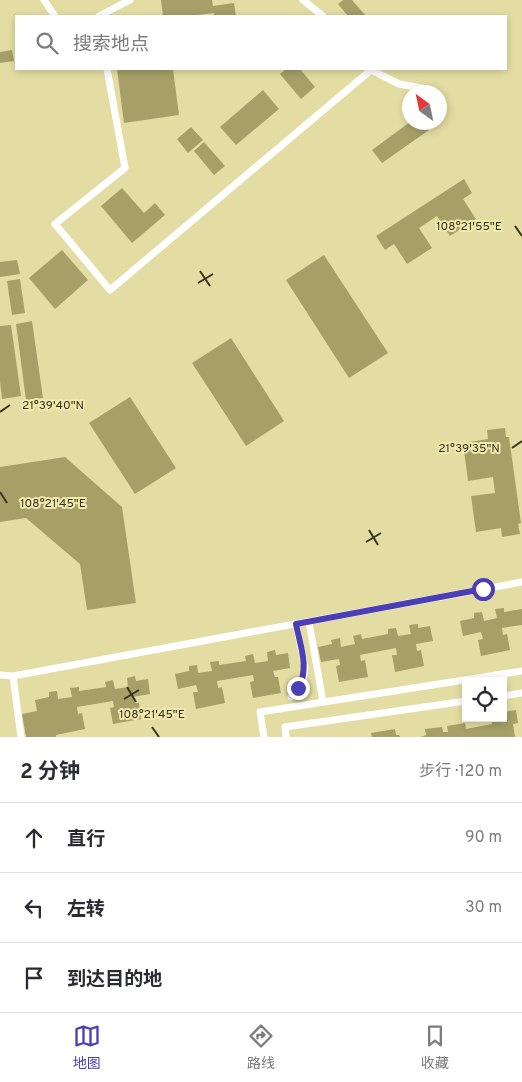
<!DOCTYPE html>
<html lang="zh">
<head>
<meta charset="utf-8">
<style>
	:root { --surface:#fff; --page:#f7f7f7; --text:#2b2b33; --muted:#7c7c81; --line:#e1e1e2; --accent:#4c3eb5 }
	body { margin:0; font-family:Overpass,"Noto Sans SC",sans-serif; background:var(--page); color:var(--text) }
	.controls { position:absolute; right:15px; bottom:15px; display:grid; overflow:hidden; border-radius:0px; box-shadow:0 2px 8px #0003 }
	.controls button { width:45px; height:45px; display:grid; place-items:center; padding:0; border:0; border-bottom:1px solid var(--line); background:var(--surface); color:var(--text); font:25px sans-serif }
	.compass { position:absolute; left:402px; top:85px; width:45px; height:45px; border-radius:50%; background:var(--surface); box-shadow:0 2px 8px #0003; rotate:327deg }
	.stop { position:absolute; width:15px; height:15px; margin:-11px; border:4px solid #4c3eb5; border-radius:50%; background:#fff }
	.stop.end { background:#4c3eb5; border-color:#fff; box-shadow:0 1px 5px #0008 }
	.list { margin:0; padding:0; list-style:none }
	h2 { display:flex; justify-content:space-between; align-items:center; height:65px; margin:0; padding:0 20px; font-size:21px }
	h2 small { font-size:16px; font-weight:400; color:var(--muted) }
	.list li { display:grid; grid-template-columns:32px 1fr auto; gap:15px; align-items:center; box-sizing:border-box; height:70px; padding:0 20px; border-top:1px solid var(--line) }
	.list b { display:block; font-size:19px; white-space:nowrap }
	.list em { font-size:16px; font-style:normal; color:var(--muted) }
	.icon { flex:none; width:28px; height:28px; fill:none; stroke:currentColor; stroke-width:2; stroke-linecap:round; stroke-linejoin:round }
	.map { position:relative; flex:none; width:522px; height:737px; overflow:hidden }
	.search { position:absolute; background:var(--surface); box-shadow:0 2px 8px #0003; left:15px; right:15px; top:15px; height:55px; display:flex; align-items:center; gap:12px; box-sizing:border-box; padding:0 18px; border-radius:0px; color:var(--muted); font-size:19px }
	.sheet { height:275px; background:var(--surface) }
	nav { display:flex; justify-content:space-around; align-items:center; box-sizing:border-box; height:70px; border-top:1px solid var(--line); background:var(--surface); font-size:14px; color:var(--muted) }
	nav a { display:grid; justify-items:center; gap:2px }
	nav .on { color:var(--accent) }
	.map>svg:first-child { display:block }
</style>
</head>
<body>
<div class="map">
<svg width="522" height="737" viewBox="0 0 522 737">
	<rect width="100%" height="100%" fill="#e4dda3"/>
	<path fill="#a69f67" d="M161 0H212L213 6 234 3 236 16H214V13L189 16H163Z
		M343 0H352L366 16H348L338 4Z
		M12 50 14 61 0 63V52Z
		M117 69H173L179 115 124 123Z
		M286 69H300L315 87 301 99 280 74Z
		M263 90 279 109 236 145 220 127Z
		M410 122H423L429 130 382 163 372 150Z
		M191 127 203 140 188 153 177 139Z
		M204 142 225 166 214 175 194 151Z
		M464 179 472 193 463 199 476 219 450 236 437 216 419 228 432 248 407 264 394 244 385 250 376 236Z
		M122 188 144 213 155 203 165 215 132 243 101 206Z
		M62 250 88 280 55 309 29 278Z
		M324 255 388 353 349 378 286 280Z
		M17 260 20 274 0 277V262Z
		M20 279 25 313 12 315 7 281Z
		M32 321 43 398 26 400 16 324Z
		M11 325 21 396 2 399 0 381V326Z
		M231 338 284 421 246 446 192 363Z
		M130 397 176 468 135 494 89 423Z
		M505 428 506 437H509L521 523 518 524 520 534 502 537 501 528 476 532 471 496 495 493 493 477 468 481 463 443 488 439 487 430Z
		M65 457 122 507 136 603 87 610 80 564 26 518 0 522V467Z
		M504 608V612L522 609V625L502 628 503 635 507 634 510 650 481 656 478 640 483 639 481 632 463 636 460 621 474 618V613L482 612 484 621 497 618 495 609Z
		M418 624V628L430 626 433 641 416 644 417 651 421 650 424 666 395 672 392 655H397L396 648 360 655 361 661 365 660 368 677 339 682 336 666 340 665 339 659 321 662 318 647 332 644 331 640 340 638 341 647 355 644 353 636 361 634 362 639 388 634V629L396 628 398 636 411 634 409 625Z
		M275 650 276 655 288 653 290 668 273 671 275 677H278L281 693 253 698 250 682 254 681 253 675 217 681 218 688 222 687 225 703 196 709 193 692H198L196 685 178 689 175 674 189 671V666L197 665 198 673 212 671 210 662 219 661V665L246 661 245 656 253 654 255 663 268 661 267 652Z
		M135 676 136 681 148 679 150 694 133 697 135 703H139L141 719 113 724 110 708 114 707 113 701 77 707 78 714 82 713 85 729 56 735V737H26L22 714 37 711 35 700 49 697V692L57 691 58 699 72 697 70 688 79 687V691L106 687 105 682 113 680 115 689 128 687 127 678Z
		M516 710 518 723 513 724 515 737H421L426 735 425 729 442 727 443 732H448L447 726 465 723 466 729 492 724 491 720 503 718V712Z
		M395 729 396 735H399L400 737H372L371 733Z"/>
	<g fill="none" stroke-linecap="round" stroke-linejoin="round">
		<path stroke="#fff" stroke-width="7" d="M44 0 55 16
			M303 0 323 16
			M99 16 130 0
			M107 69 125 168 55 224 110 290 371 70
			M369 69 399 84 427 89
			M309 622 323 702
			M0 675 13 676 21 737
			M13 676 522 582
			M503 696 522 693
			M291 697 303 681 305 667 296 624
			M264 737 260 712 522 671
			M286 737 285 727 466 701"/>
	</g>
	<g fill="none" stroke-linecap="round" stroke-linejoin="round">
		<path stroke="#4c3eb5" stroke-width="6" d="M298 688C310 669 300 645 296 624L483 589"/>
	</g>
	<path fill="none" stroke="#38351e" stroke-width="2" d="M515 226 522 236M200 271 210 286M198 283 213 274M0 412 10 405M512 448 522 441M0 492 7 503M369 530 378 545M366 542 381 533M127 687 136 702M124 699 139 690M152 727 159 737"/>
	<g font-size="12" text-anchor="middle" fill="#38351e" stroke="#f1eaaf" stroke-width="4" stroke-linejoin="round" paint-order="stroke">
		<text x="469" y="230">108°21'55"E</text>
		<text x="53" y="409">21°39'40"N</text>
		<text x="469" y="452">21°39'35"N</text>
		<text x="53" y="507">108°21'45"E</text>
		<text x="152" y="718">108°21'45"E</text>
	</g>
</svg>
<div class="controls">
<button><svg class="icon" aria-label="locate" viewBox="0 0 24 24"><circle cx="12" cy="12" r="6"/><path d="M12 2v4M12 18v4M2 12h4M18 12h4"/></svg></button>
</div>
<svg class="compass" viewBox="-18 -18 36 36"><path d="M0-13l5 13h-10z" fill="#e53935"/><path d="M0 13l5-13h-10z" fill="#7c7c81"/></svg>
<div class="stop" style="left:483px;top:589px"></div>
<div class="stop end" style="left:298px;top:688px"></div>
<div class="search"><svg class="icon" aria-label="search" viewBox="0 0 24 24"><circle cx="10" cy="10" r="6"/><path d="M15 15l6 6"/></svg>搜索地点</div>
</div>
<section class="sheet">
<h2>2 分钟<small>步行 · 120 m</small></h2>
<ul class="list">
<li><svg class="icon" aria-label="ahead" viewBox="0 0 24 24"><path d="M12 20V5M6 11l6-6 6 6"/></svg><div><b>直行</b></div><em>90 m</em></li>
<li><svg class="icon" aria-label="left" viewBox="0 0 24 24"><path d="M17 20v-9H6M10 6l-5 5 5 5"/></svg><div><b>左转</b></div><em>30 m</em></li>
<li><svg class="icon" aria-label="arrive" viewBox="0 0 24 24"><path d="M6 21V4h12l-3 4 3 4H6"/></svg><div><b>到达目的地</b></div></li>
</ul>
</section>
<nav>
<a class="on"><svg class="icon" aria-label="map" viewBox="0 0 24 24"><path d="M3 6l6-2 6 2 6-2v14l-6 2-6-2-6 2zM9 4v14M15 6v14"/></svg>地图</a>
<a><svg class="icon" aria-label="directions" viewBox="0 0 24 24"><path d="M12 3l9 9-9 9-9-9zM9 14v-3h6M13 9l2 2-2 2"/></svg>路线</a>
<a><svg class="icon" aria-label="saved" viewBox="0 0 24 24"><path d="M7 4h10v16l-5-4-5 4z"/></svg>收藏</a>
</nav>
</body>
</html>
